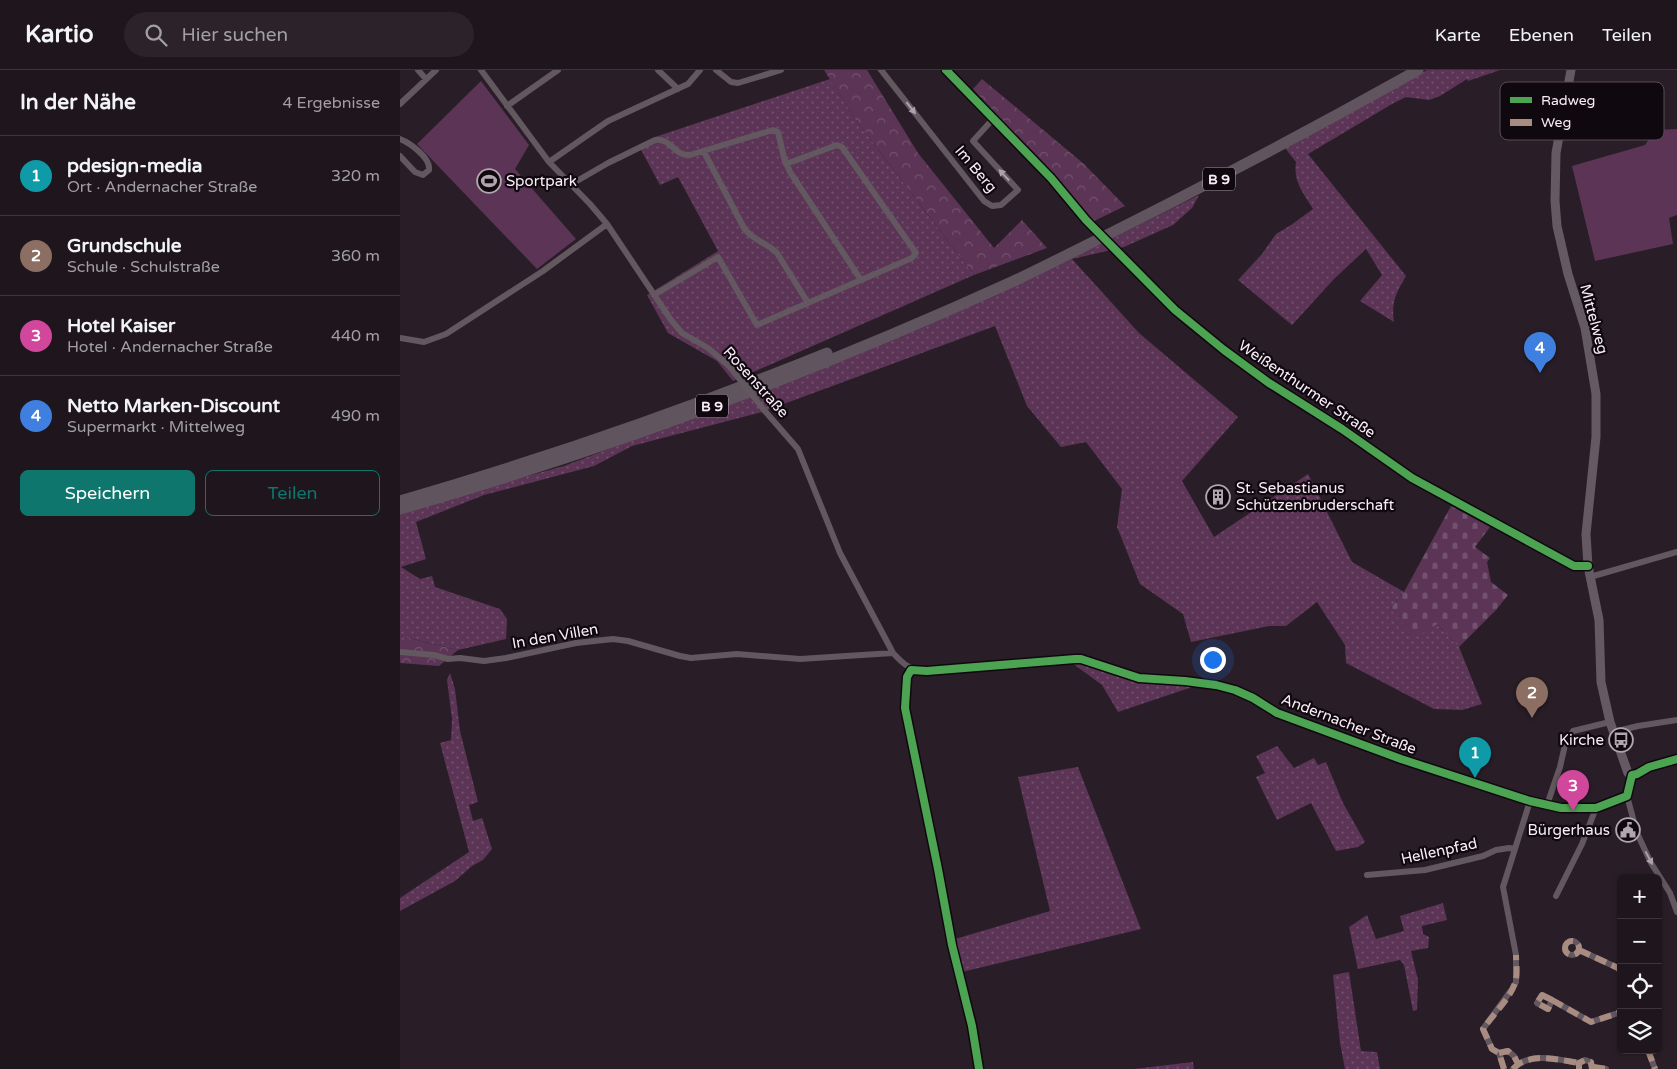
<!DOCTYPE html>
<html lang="de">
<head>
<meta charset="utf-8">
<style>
	:root { --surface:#1f161d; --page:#2c232a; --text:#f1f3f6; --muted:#a19fa4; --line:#3c353b; --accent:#0f766e }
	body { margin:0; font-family:"Varela Round",sans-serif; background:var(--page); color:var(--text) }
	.controls { position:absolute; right:15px; bottom:15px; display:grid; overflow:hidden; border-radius:8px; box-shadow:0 1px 4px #0004 }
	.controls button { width:45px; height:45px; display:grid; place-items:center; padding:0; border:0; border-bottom:1px solid var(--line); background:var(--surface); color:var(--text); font:25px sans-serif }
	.you { position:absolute; left:812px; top:589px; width:18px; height:18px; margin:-12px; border:4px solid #fff; border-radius:50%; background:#1a73e8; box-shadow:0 0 0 8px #1a73e833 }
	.badge { display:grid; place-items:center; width:32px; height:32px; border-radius:50%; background:var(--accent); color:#fff; font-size:16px; font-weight:700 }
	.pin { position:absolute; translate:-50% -41px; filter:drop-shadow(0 1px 2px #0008) }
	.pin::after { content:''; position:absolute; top:26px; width:18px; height:15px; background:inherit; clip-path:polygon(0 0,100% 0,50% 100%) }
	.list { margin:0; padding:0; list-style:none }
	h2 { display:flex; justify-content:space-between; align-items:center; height:65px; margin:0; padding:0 20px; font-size:21px }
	h2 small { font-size:16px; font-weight:400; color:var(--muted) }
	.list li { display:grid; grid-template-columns:32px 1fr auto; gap:15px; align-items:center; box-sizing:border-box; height:80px; padding:0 20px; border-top:1px solid var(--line) }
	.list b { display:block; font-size:19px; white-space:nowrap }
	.list p { margin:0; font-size:16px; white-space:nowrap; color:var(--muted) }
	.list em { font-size:16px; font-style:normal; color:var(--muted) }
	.actions { display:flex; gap:10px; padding:15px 20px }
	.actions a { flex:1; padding:11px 0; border:1px solid var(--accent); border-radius:8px; text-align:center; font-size:18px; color:var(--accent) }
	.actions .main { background:var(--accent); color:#fff }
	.icon { flex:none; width:28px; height:28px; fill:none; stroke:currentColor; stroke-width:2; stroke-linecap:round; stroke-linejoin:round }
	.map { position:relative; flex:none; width:1277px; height:999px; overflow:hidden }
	header { display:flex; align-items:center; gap:30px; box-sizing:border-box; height:70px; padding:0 25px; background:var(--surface); border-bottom:1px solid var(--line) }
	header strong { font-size:24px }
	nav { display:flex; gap:28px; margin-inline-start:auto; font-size:18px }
	.search { width:350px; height:45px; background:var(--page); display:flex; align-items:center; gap:12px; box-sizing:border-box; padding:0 18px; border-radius:28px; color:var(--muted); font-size:19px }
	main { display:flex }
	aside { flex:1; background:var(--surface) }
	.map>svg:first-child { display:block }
</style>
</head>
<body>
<header>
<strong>Kartio</strong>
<div class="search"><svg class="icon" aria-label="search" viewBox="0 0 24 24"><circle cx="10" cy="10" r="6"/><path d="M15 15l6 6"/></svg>Hier suchen</div>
<nav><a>Karte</a><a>Ebenen</a><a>Teilen</a></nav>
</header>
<main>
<aside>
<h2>In der Nähe<small>4 Ergebnisse</small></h2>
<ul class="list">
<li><span class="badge" style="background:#0f9aa8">1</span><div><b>pdesign-media</b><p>Ort · Andernacher Straße</p></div><em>320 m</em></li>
<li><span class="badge" style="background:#8d6e63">2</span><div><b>Grundschule</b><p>Schule · Schulstraße</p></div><em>360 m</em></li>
<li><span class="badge" style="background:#d1479c">3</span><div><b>Hotel Kaiser</b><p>Hotel · Andernacher Straße</p></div><em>440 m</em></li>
<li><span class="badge" style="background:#3f7fe0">4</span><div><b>Netto Marken-Discount</b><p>Supermarkt · Mittelweg</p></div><em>490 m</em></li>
</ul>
<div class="actions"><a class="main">Speichern</a><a>Teilen</a></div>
</aside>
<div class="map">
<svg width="1277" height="999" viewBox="0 0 1277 999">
	<defs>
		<pattern id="grass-dots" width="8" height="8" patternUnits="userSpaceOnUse" patternTransform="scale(1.25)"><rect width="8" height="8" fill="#5b3456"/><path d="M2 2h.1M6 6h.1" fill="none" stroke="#73526f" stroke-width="1.8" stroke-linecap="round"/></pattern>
		<pattern id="forest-crowns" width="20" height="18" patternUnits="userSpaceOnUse" patternTransform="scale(1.25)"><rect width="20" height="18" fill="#5b3456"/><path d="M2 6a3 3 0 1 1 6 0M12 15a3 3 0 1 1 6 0" fill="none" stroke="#73526f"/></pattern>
		<pattern id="cemetery-stones" width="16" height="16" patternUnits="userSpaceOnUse" patternTransform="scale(1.25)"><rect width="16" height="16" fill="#5b3456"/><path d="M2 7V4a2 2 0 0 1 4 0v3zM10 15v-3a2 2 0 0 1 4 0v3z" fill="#73526f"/></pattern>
	</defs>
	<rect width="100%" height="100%" fill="#291e27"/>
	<path fill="url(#grass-dots)" d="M1027 0H1100L1068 11 1067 9 1040 26 1029 30 1006 27 992 34 908 84 1006 206C996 223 991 232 994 252L960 231 982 205 966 179 934 209 892 255 838 210 862 184 876 164 891 155 913 139C903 122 893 112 896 92L885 78Z
		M430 9 455 49 574 205 333 311 317 291 268 263 247 225 318 181 278 107 260 115 239 76 258 66Z
		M799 125 792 138 773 155 724 177 672 189 739 263 838 347 782 411 814 467 908 404 952 492 1004 522 990 539 1037 554 1059 577 1082 634 1062 640 1034 639 946 593 945 575 917 532 886 556H869L791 572 783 544 740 514 717 457 722 419 686 372 661 377 627 336 595 256 362 342 232 376 194 396 84 425 16 452 26 489 1 497 20 509 32 506 35 517 100 539 107 549 106 569 58 580 0 566V441L164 396 424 297 671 189Z
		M682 592 739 610 798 615 718 642 702 615 672 593Z
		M50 603 55 619 60 661 78 732 69 735 73 751 82 748 92 779 83 790 72 796 55 811 0 841V828L69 782 40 673 51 670 52 649 47 610Z
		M877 676 894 698 914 688 918 695 926 692 943 733 965 772 958 777 936 781 911 733 877 750 856 707 865 703 856 686Z
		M678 697 741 859 562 902 555 869 650 841 618 707Z
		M1043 833 1047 850 1022 856 1023 864 1029 867 1028 878 1011 881 1018 910 1017 940 1013 941 1004 895 1000 890 958 899 949 857 967 845 976 869 1004 861 1000 846Z
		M949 902 961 981 977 982 980 999H945L940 973 933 905Z
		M793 992 794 999H734Z"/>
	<path fill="url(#forest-crowns)" d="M424 0H467L518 83 594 178 622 150 647 178 574 205 455 49Z
		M582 9 684 94 725 136 694 151 573 19Z
		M0 566 58 580 39 596 0 593Z"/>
	<path fill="url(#cemetery-stones)" d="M1051 436 1090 457 1075 477 1090 488 1087 492 1091 512 1108 525 1096 540 1059 577 1037 554 1015 568 990 539 1004 522Z"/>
	<path fill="#5b3456" d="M81 11 129 75 115 99 176 169 137 199 17 74Z
		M1277 59V145L1269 148 1273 174 1195 191 1172 96 1245 75 1255 60Z"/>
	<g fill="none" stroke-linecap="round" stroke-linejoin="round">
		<path stroke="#635760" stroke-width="6" d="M18 0 26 9
			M81 0 149 92 190 134 207 154 271 250 282 263 308 278 329 296
			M258 0 278 19
			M316 0 331 12 338 13 381 0
			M481 0 584 131 592 136 601 135 618 120 573 71 593 49
			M546 0 651 108 686 150 775 240 824 280 869 313 942 359 1012 408 1174 496H1188
			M0 34 36 0
			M107 36 158 0
			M0 69C10 73 31 88 29 100L23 105 15 102 0 86
			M304 82 344 158C352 170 367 173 377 183L408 233
			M149 92 208 51 288 14 300 0
			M386 94 437 75 442 77 516 183 512 188 461 210
			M170 115 208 93 255 70C272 68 273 86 290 85L373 60 378 62 384 88 390 102 461 210 357 255 318 187 254 225
			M0 268 24 272 46 264 143 201 207 154
			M364 340 398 379 440 483 493 583C505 596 509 599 527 601L681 589 739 608 785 611 816 615 835 620 853 628 877 643 1001 689 1130 731 1161 738H1196L1227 726
			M1190 507 1277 482
			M0 582 34 585 48 589 60 588 84 591 106 588 176 573 213 569 228 571 280 586 291 588 337 584 400 589 493 583
			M1214 662 1238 656 1277 650
			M1232 705 1227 726 1237 763 1251 793 1270 823 1277 842
			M1147 735 1160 697 1165 675 1173 661 1210 652
			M967 805 1025 800 1083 786 1096 780 1109 778 1115 779
			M1156 826 1182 774 1196 738
			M1165 878a7 7 0 1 1 14 0a7 7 0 1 1-14 0Z
			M1179 880 1218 898 1221 902
			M1142 925 1152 930 1148 939 1137 933Z
			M1152 930 1191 952 1221 942
			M1248 980 1255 999
			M1099 983 1108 981 1114 986 1118 994
			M1193 997 1206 999
			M1104 999 1099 983 1092 979 1083 959 1112 919 1116 912V885L1103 817 1130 731
			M1113 999C1129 981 1159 990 1179 993
			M1179 999V993L1185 990 1191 992 1192 999"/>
		<path stroke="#655a63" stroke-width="9" d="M1171 0 1156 83 1155 131 1157 156 1168 204 1185 258 1196 324V367L1186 464 1188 496 1199 550 1201 612 1210 652 1228 703 1235 705 1249 697 1277 689"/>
		<path stroke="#60555e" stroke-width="11" d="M0 431C145 389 288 339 427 283
			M0 439C211 379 416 301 616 210"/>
		<path stroke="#635760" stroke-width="6" d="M329 296 364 340"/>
		<path stroke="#60555e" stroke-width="11" d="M616 210C752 144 886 74 1018 0"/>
		<path stroke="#a88b81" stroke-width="6" stroke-dasharray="12 6" stroke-linecap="butt" d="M1165 878a7 7 0 1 1 14 0a7 7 0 1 1-14 0Z
			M1179 880 1218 898 1221 902
			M1142 925 1152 930 1148 939 1137 933Z
			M1152 930 1191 952 1221 942
			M1248 980 1255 999
			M1099 983 1108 981 1114 986 1118 994
			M1193 997 1206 999
			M1104 999 1099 983 1092 979 1083 959C1092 946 1111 927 1115 913 1118 904 1116 894 1116 885
			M1113 999C1129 981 1159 990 1179 993
			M1179 999V993L1185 990 1191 992 1192 999"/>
		<g stroke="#10080f" stroke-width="11">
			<path id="cycleway" d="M546 0 651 108 686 150 775 240 824 280 869 313 942 359 1012 408 1174 496H1188
				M579 999 572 956 552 875 538 799 505 638 507 607 511 600 527 601 675 589H681L739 608 785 611 816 615 835 620 853 628 877 643 1001 689 1130 731 1161 738H1196L1227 726 1232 705 1237 704 1249 697 1277 689"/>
		</g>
		<use href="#cycleway" stroke="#4ca352" stroke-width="8"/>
	</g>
	<defs><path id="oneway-solid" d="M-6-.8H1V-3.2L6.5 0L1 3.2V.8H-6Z" transform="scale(1.25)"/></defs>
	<g fill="#aea2ac">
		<use href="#oneway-solid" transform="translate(511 38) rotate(52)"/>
		<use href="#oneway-solid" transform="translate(604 105) rotate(-133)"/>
		<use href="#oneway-solid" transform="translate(1249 788) rotate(62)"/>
	</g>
	<defs>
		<g id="stadium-ring" transform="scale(1.25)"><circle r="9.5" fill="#10080f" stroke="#b1a5ae" stroke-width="1.5"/><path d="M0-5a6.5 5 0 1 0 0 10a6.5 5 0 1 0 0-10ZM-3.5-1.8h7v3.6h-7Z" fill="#b1a5ae"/></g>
		<g id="building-ring" transform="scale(1.25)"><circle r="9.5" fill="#10080f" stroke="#b1a5ae" stroke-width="1.5"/><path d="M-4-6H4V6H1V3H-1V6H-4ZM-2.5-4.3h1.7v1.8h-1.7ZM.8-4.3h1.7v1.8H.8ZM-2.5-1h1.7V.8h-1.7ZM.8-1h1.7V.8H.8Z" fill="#b1a5ae"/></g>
		<g id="bus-ring" transform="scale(1.25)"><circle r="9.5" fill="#10080f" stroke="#b1a5ae" stroke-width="1.5"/><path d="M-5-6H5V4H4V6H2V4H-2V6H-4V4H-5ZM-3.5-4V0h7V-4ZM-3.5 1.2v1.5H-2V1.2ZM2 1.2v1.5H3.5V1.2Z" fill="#b1a5ae"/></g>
		<g id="civic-ring" transform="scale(1.25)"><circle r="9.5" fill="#10080f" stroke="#b1a5ae" stroke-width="1.5"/><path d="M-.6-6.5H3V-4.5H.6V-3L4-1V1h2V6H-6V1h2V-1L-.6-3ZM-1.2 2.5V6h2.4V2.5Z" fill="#b1a5ae"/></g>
	</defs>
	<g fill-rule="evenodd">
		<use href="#stadium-ring" x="89" y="111"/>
		<use href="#building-ring" x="818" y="427"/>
		<use href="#bus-ring" x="1221" y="670"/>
		<use href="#civic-ring" x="1228" y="760"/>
	</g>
	<g text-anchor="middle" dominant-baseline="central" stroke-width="4.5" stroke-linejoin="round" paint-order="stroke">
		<g fill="#10080f" stroke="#b4a8b1" stroke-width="1">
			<rect x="803" y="97.5" width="32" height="23" rx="4"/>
			<rect x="296" y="324.5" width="32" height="23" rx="4"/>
		</g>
		<g font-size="14" font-weight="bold" fill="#faedf7">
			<text x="819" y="109">B 9</text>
			<text x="312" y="336">B 9</text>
		</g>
		<g font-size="15" fill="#faedf7" stroke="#10080f">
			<text transform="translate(576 99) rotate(50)">Im Berg</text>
			<text transform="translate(1194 249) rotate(75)">Mittelweg</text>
			<text transform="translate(356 312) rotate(48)">Rosenstraße</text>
			<text transform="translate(907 319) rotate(34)">Weißenthurmer Straße</text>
			<text transform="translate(155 566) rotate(-10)">In den Villen</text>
			<text transform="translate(949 654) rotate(21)">Andernacher Straße</text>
			<text transform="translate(1039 781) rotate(-12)">Hellenpfad</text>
		</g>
		<g font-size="15" fill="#faedf7" stroke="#10080f" text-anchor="start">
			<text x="106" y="111">Sportpark</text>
			<text x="836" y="418">St. Sebastianus<tspan x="836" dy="17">Schützenbruderschaft</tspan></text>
			<text x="1204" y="670" text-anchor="end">Kirche</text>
			<text x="1210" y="760" text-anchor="end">Bürgerhaus</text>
		</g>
	</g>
	<rect x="1100" y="12" width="164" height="58" rx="8" fill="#10080f" stroke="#564d55" stroke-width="1"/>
	<rect x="1110" y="27" width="22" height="6" fill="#4ca352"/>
	<rect x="1110" y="49" width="22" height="7" fill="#a88b81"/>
	<g font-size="14" fill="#faedf7">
		<text x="1141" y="35">Radweg</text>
		<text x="1141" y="57">Weg</text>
	</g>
</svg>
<div class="controls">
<button>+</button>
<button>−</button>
<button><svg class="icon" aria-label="locate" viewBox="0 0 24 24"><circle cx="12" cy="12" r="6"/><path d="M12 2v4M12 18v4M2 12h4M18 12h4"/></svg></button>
<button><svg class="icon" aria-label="layers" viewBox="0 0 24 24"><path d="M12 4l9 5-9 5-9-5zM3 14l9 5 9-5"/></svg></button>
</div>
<div class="you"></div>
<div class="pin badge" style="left:1075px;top:708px;background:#0f9aa8">1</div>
<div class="pin badge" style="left:1132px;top:648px;background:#8d6e63">2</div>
<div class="pin badge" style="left:1173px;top:741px;background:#d1479c">3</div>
<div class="pin badge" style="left:1140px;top:303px;background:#3f7fe0">4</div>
</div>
</main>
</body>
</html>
